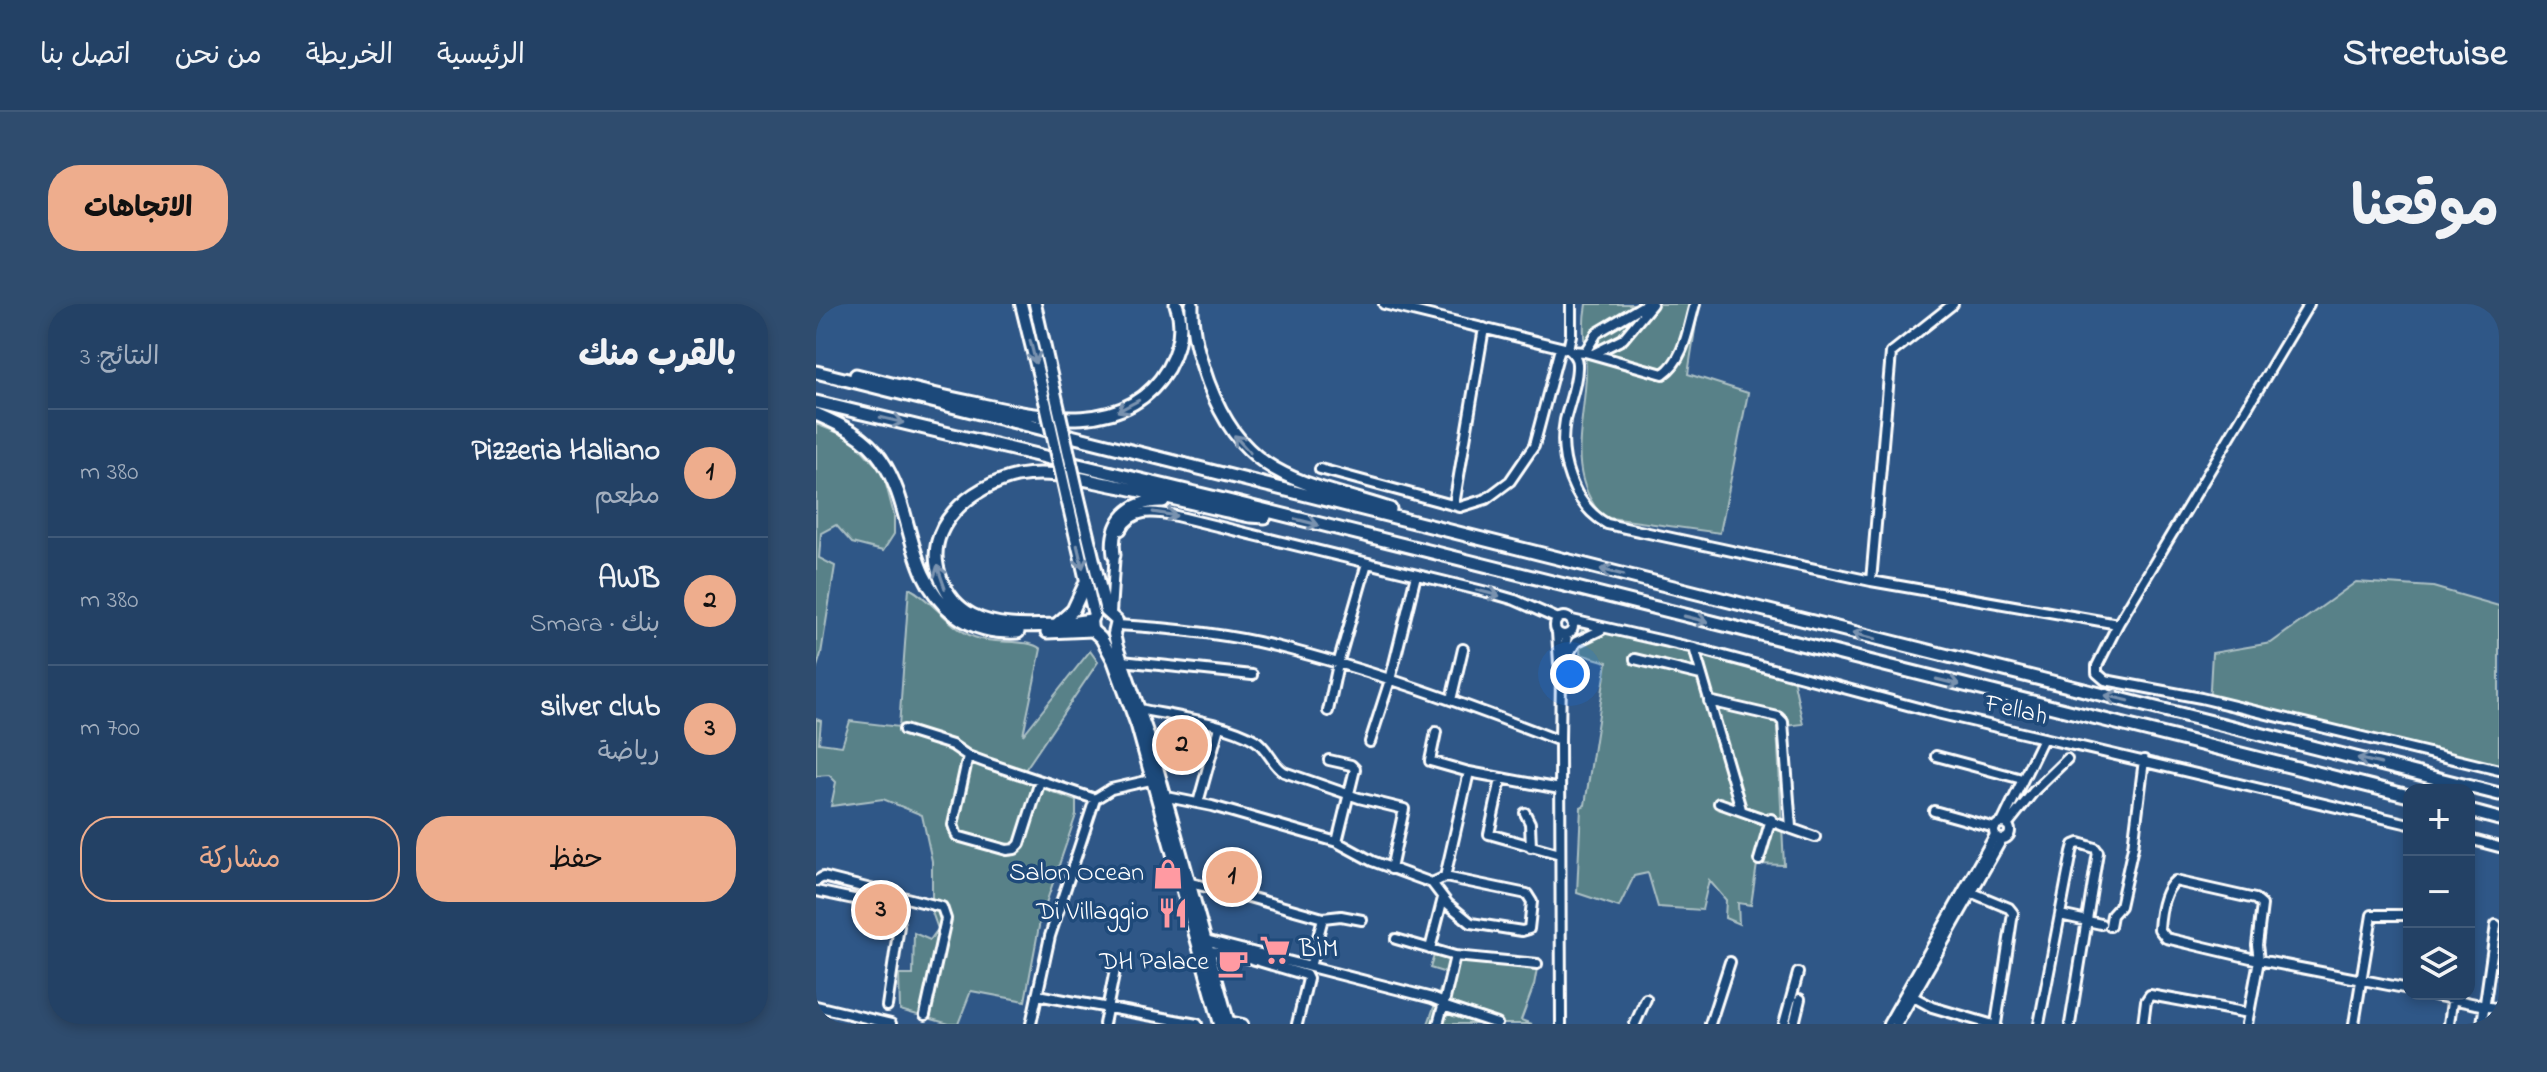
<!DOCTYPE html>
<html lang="ar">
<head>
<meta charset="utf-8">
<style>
	:root { --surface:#234165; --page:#2f4c6e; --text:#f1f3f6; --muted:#a3afbf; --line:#405a79; --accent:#eead8d }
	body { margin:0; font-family:"Indie Flower","Playpen Sans Arabic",sans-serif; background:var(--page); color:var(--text); direction:rtl }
	.controls { position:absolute; right:24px; bottom:24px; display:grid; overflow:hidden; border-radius:16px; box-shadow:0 4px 12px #0003 }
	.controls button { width:72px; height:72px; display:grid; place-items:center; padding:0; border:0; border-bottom:2px solid var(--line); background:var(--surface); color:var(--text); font:40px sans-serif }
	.you { position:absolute; left:754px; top:370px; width:28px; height:28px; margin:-20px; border:6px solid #fff; border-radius:50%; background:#1a73e8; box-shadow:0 0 0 12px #1a73e833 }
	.badge { display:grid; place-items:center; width:52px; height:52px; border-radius:50%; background:var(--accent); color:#111; font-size:26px; font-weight:700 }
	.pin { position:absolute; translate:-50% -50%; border:4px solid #fff; box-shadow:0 2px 8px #0006 }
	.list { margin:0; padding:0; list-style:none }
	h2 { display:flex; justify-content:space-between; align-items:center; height:104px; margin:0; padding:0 32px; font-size:34px }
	h2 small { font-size:26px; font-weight:400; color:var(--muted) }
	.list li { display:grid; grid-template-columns:52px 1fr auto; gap:24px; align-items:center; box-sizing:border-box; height:128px; padding:0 32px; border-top:2px solid var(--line) }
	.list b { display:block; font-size:30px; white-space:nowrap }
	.list p { margin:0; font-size:26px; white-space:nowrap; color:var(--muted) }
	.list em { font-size:26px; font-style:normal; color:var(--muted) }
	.actions { display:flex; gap:16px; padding:24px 32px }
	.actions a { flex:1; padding:18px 0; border:2px solid var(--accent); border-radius:32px; text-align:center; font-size:28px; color:var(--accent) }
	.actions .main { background:var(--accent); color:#111 }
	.icon { flex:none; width:44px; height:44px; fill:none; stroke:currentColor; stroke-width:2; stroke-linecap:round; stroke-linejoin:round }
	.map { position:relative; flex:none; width:1683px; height:720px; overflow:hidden; direction:ltr; border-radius:32px }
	header { display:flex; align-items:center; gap:48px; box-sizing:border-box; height:112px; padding:0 40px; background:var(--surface); border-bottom:2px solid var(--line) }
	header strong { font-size:38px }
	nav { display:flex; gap:44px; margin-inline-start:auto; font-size:28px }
	.intro { display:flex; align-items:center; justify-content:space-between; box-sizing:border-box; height:192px; padding:0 48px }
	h1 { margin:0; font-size:56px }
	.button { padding:20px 36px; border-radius:32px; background:var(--accent); color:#111; font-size:28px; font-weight:700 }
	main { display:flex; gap:48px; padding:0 48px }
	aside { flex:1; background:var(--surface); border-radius:32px; box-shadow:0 4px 12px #0003 }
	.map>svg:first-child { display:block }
</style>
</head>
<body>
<header>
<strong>Streetwise</strong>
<nav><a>الرئيسية</a><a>الخريطة</a><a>من نحن</a><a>اتصل بنا</a></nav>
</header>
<div class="intro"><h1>موقعنا</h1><a class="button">الاتجاهات</a></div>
<main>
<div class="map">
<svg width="1683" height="720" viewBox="0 0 1683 720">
	<rect width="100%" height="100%" fill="#2f5787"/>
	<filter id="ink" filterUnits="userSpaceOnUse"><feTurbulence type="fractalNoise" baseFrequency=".0125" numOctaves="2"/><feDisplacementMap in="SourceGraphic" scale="16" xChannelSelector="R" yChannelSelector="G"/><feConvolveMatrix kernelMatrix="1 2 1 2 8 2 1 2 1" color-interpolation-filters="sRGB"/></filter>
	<g filter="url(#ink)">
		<path fill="#588188" stroke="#acc0c4" stroke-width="2" d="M770 0H883L872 70 932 89 904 229 787 213C748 169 769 121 770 69 770 44 765 26 770 0Z
			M0 120 35 134 67 169 78 211V230L67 247 36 239 20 221 5 229 3 254 19 262 5 350 0 366Z
			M1540 278 1617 283 1683 302V469L1393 402 1396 349 1455 339Z
			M93 284C117 296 132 323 158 333 178 341 212 334 225 345L207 431 274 347 282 358 205 472 221 482 260 497V511L224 617 209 697 155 687 142 720H133L84 706 83 671H97L98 629 114 636 122 625 116 608V557L106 511 67 495 15 502 20 478 13 471 0 472V415L5 417 3 439 26 442 34 417 83 423Z
			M766 318 878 344 977 374 987 420 961 423 968 561 941 560 935 601 922 599 923 620 909 614 910 596 893 576 886 606 842 603 832 569 818 572 803 603 761 589 765 503 769 501 791 358 764 350Z
			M621 642 643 650 723 654 718 681 705 716 716 720H612L630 669 614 664Z"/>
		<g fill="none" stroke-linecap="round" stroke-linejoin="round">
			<g stroke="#fff" stroke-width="14">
				<path id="minor" d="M568 0 752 45C757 49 761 53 761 60 762 77 753 99 749 116 742 154 756 200 791 220L1055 277 1302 320
					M1493 0 1302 320 1281 362V369L1289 376 1385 394 1683 466
					M752 45 755 31V0
					M755 47 769 48 847 70C869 55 872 23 879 0
					M769 48 781 29 830 0
					M777 50 807 35 836 0
					M504 165 644 203 670 195 694 177 718 142 744 44
					M638 201 668 24
					M305 226C316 204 339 207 360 212L675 289 699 296 742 315
					M1055 277 1075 49 1137 0
					M295 309 299 247
					M739 322a9 9 0 1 1 18 0a9 9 0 1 1-18 0Z
					M756 316 878 344 1121 409 1593 520
					M301 321C355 324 407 329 459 342 556 366 651 401 744 437
					M741 328 743 359
					M878 344 925 505
					M749 355 760 338 785 326
					M819 355 885 371
					M306 357 436 371
					M635 396 647 345
					M893 397 962 413 967 418 975 523
					M323 405C356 412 412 419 439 436 452 444 456 461 468 468L543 494 588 505 575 565
					M512 407 522 360 551 259
					M88 426 136 441 152 452 171 459 279 495
					M620 428 614 457 653 468
					M554 438 574 376 600 271
					M152 452 137 521 141 532 191 546 199 545 204 540 224 477
					M1120 452 1206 475
					M513 456 535 461 539 465 521 538
					M685 475 673 530 744 550
					M346 492 396 502 521 538 556 557 616 579 632 600 655 619 706 627 713 625 716 598 711 590 629 573 616 579
					M382 499 403 423
					M903 499 999 533
					M1118 507 1179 524
					M709 509 714 519 715 543
					M1178 527a8 8 0 1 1 16 0a8 8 0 1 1-16 0Z
					M1186 519 1227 434
					M1191 521 1218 487 1251 455
					M1653 535 1683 543
					M943 556 955 515
					M629 573 653 468 744 485
					M0 577 7 573 126 603 130 615 109 711
					M374 579 422 590 507 614 525 612 546 616
					M0 587 75 603 81 608 83 622 71 702
					M1152 587 1193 604 1197 609 1180 720
					M1244 611 1285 620
					M1294 622 1296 611 1304 602 1317 543 1328 456
					M385 635 616 694 628 699 627 702 681 720
					M580 635 639 652 721 660
					M614 645 627 594
					M390 647 412 648 490 671 492 675 481 720
					M494 663 507 614
					M1613 690 1683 705
					M221 691 381 720
					M1094 691 1116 703 1174 720
					M628 699 639 652
					M0 702 75 720
					M408 716 427 720
					M215 720 234 632 279 495 295 485 339 475
					M288 720 299 666
					M622 720 627 702
					M745 720 744 437 745 371 751 331
					M819 720 830 695
					M894 720 914 658
					M968 720 982 669
					M978 720 984 695
					M1072 720 1179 531
					M1081 720 1186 535
					M1223 720 1256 548 1258 541 1263 539 1279 544 1282 548 1254 720
					M1327 720 1330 697 1334 691 1433 709
					M1431 720 1443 656 1441 641 1446 601 1439 595 1359 577C1347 587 1344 610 1343 625L1350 634 1443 656 1593 685
					M1538 720 1556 611H1593
					M1633 720 1637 691
					M1666 720 1680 621"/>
			</g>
			<g stroke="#fff" stroke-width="16">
				<path id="major" d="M205 0 229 97
					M219 0 239 88
					M262 190 290 307 301 317 298 330 301 343 332 431 413 720
					M251 195 278 311 275 316 276 326 285 334 297 356 321 422 404 720"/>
			</g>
			<g stroke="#fff" stroke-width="17">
				<path id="highway" d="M376 0C375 28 383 52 392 78 429 176 484 176 574 205
					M0 68 1683 490
					M40 71C79 81 119 91 158 99 224 114 311 135 352 64 363 44 368 22 360 0
					M0 98 396 193 1593 492
					M0 110C25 121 50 132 65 155 99 204 88 271 138 310 158 325 178 329 202 328
					M298 251C293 217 315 196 347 197
					M270 278 257 306 240 321C212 322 181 324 156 311 141 303 131 290 125 275 104 224 155 182 201 172 232 166 261 174 291 180 339 189 386 202 434 212L449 213
					M240 321 275 316
					M231 328 276 326
					M1653 507 1683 515"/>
			</g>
			<use href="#minor" stroke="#1f4a7a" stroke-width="8"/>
			<use href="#major" stroke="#1f4a7a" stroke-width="10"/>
			<use href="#highway" stroke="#1f4a7a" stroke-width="11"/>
			<g stroke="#fff" stroke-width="16" stroke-linecap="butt">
				<path id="major-bridge" d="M239 88 262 190
					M229 97 251 195"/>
			</g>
			<use href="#major-bridge" stroke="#1f4a7a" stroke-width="10"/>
		</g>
		<defs><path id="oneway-shaft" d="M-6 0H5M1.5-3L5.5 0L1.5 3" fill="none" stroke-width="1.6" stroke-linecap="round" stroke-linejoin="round" transform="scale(2)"/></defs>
		<g stroke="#7992af">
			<use href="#oneway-shaft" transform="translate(217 48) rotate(76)"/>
			<use href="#oneway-shaft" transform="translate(312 102) rotate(152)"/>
			<use href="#oneway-shaft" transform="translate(76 116) rotate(13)"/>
			<use href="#oneway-shaft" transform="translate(426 140) rotate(-132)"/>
			<use href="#oneway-shaft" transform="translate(349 210) rotate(9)"/>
			<use href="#oneway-shaft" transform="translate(491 218) rotate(14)"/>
			<use href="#oneway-shaft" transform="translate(264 253) rotate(77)"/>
			<use href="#oneway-shaft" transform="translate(796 268) rotate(-166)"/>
			<use href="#oneway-shaft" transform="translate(125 273) rotate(-109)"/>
			<use href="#oneway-shaft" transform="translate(672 289) rotate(14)"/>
			<use href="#oneway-shaft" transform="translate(880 315) rotate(14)"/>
			<use href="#oneway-shaft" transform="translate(1048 332) rotate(-166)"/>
			<use href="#oneway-shaft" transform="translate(1132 378) rotate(14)"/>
			<use href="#oneway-shaft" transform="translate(1301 394) rotate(-167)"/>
			<use href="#oneway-shaft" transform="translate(1553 457) rotate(-166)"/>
		</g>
	</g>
	<defs>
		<g id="shop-bare" transform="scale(2.4)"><path d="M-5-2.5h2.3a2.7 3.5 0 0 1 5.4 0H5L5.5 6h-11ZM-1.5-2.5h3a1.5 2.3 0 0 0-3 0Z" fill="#ff9aa2" stroke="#1f4a7a" stroke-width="2.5" paint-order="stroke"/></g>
		<g id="restaurant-bare" transform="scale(2.4)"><path d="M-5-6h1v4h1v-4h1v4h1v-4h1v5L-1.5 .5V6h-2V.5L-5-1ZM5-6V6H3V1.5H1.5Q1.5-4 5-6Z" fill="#ff9aa2" stroke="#1f4a7a" stroke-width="2.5" paint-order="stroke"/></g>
		<g id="supermarket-bare" transform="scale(2.4)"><path d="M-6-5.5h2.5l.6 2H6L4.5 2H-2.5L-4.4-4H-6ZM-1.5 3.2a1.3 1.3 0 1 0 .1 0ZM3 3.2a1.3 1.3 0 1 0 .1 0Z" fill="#ff9aa2" stroke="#1f4a7a" stroke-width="2.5" paint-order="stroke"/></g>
		<g id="cafe-bare" transform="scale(2.4)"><path d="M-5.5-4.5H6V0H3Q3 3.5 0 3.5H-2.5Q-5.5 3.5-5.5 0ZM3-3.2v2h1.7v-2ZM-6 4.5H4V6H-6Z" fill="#ff9aa2" stroke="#1f4a7a" stroke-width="2.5" paint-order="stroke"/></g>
	</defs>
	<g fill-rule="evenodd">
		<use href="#shop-bare" x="352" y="570"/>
		<use href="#restaurant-bare" x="357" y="609"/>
		<use href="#supermarket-bare" x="459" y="646"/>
		<use href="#cafe-bare" x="417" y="659"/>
	</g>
	<g text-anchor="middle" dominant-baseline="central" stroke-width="7" stroke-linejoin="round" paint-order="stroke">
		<g font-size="26" fill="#fff" stroke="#1f4a7a">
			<text transform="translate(1200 407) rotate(13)">Fellah</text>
		</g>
		<g font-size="26" fill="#fff" stroke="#1f4a7a" text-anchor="end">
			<text x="328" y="570">Salon Ocean</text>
			<text x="333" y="609">Di Villaggio</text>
			<text x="483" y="646" text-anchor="start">BİM</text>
			<text x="393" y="659">DH Palace</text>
		</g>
	</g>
</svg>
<div class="controls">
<button>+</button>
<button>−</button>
<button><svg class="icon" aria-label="layers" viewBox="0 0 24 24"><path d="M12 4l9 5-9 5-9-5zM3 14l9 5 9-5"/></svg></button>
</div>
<div class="you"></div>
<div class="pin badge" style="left:416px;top:573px">1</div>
<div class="pin badge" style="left:366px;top:441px">2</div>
<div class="pin badge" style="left:65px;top:606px">3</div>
</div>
<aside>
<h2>بالقرب منك<small>النتائج: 3</small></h2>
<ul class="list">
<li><span class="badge">1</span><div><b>Pizzeria Haliano</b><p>مطعم</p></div><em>380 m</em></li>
<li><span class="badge">2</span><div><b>AWB</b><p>بنك · Smara</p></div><em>380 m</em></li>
<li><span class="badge">3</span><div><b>silver club</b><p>رياضة</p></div><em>700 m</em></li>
</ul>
<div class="actions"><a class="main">حفظ</a><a>مشاركة</a></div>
</aside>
</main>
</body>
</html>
